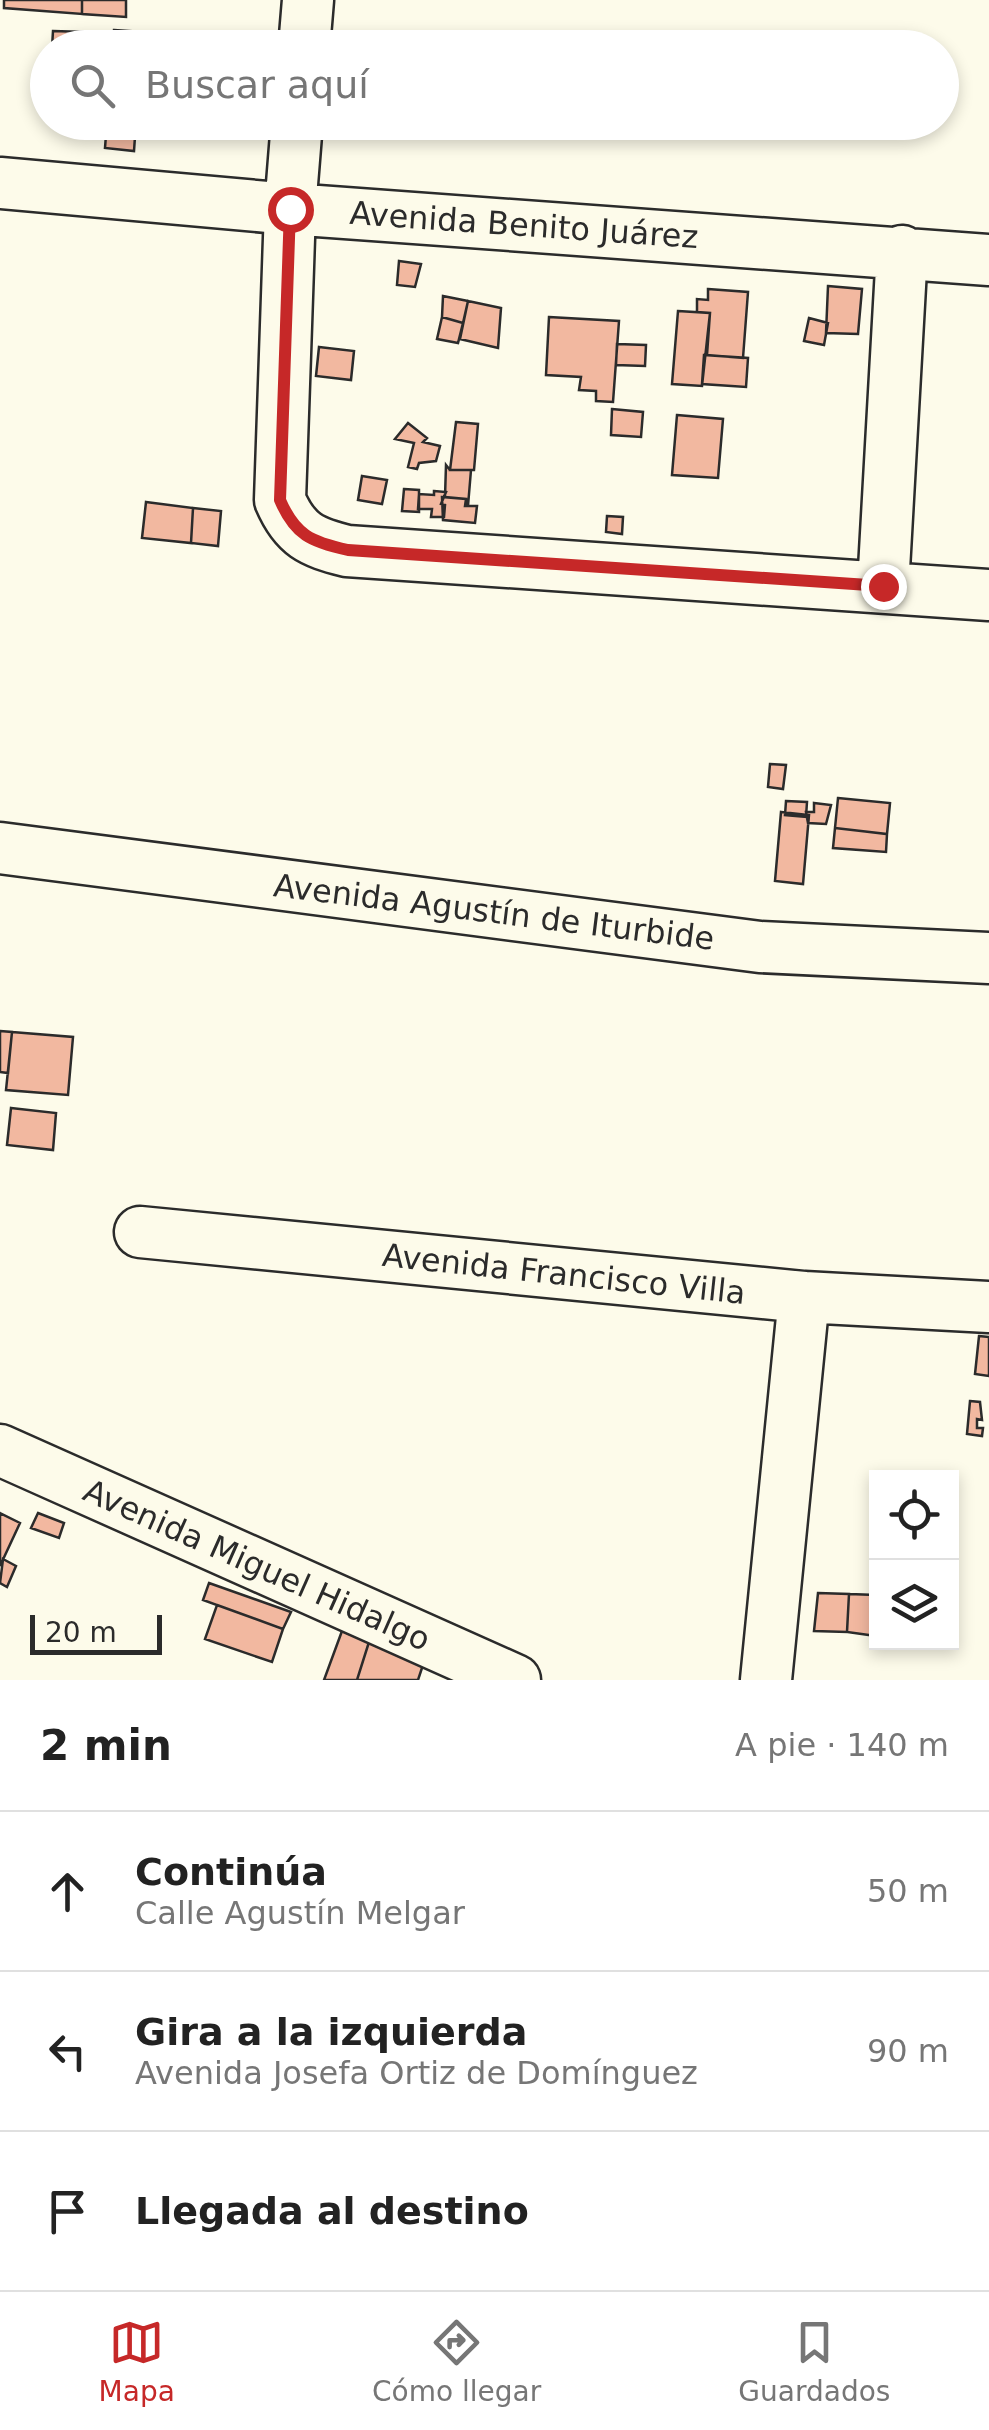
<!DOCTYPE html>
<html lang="es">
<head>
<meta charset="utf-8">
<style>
	:root { --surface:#fff; --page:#f2f2f2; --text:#222; --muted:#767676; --line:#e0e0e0; --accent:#c62828 }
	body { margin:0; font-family:"DejaVu Sans",sans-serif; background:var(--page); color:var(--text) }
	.controls { position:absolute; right:30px; bottom:30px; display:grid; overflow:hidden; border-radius:0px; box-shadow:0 5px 15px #0003 }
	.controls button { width:90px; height:90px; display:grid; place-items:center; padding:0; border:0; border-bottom:2px solid var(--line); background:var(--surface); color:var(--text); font:50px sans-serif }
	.scale { position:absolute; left:30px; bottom:25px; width:132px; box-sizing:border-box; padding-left:10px; border:5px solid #2b2b2b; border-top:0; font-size:28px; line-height:35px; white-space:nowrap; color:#2b2b2b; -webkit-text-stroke:8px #fdfbea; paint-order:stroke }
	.stop { position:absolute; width:30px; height:30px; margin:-22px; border:8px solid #c62828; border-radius:50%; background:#fff }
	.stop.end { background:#c62828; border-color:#fff; box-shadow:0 2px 10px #0008 }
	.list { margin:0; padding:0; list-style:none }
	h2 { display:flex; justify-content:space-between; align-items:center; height:130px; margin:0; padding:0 40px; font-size:42px }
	h2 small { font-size:32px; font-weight:400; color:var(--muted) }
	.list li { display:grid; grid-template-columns:65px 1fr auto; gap:30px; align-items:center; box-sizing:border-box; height:160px; padding:0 40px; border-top:2px solid var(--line) }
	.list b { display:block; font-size:38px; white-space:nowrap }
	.list p { margin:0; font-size:32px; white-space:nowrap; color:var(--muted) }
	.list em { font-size:32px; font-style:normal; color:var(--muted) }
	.icon { flex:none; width:55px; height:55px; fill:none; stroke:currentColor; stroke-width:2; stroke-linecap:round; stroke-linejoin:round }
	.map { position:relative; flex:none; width:989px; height:1680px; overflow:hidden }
	.search { position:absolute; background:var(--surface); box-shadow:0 5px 15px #0003; left:30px; right:30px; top:30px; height:110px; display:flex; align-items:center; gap:25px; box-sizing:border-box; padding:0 35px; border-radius:55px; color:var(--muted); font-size:38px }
	.sheet { height:610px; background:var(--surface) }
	nav { display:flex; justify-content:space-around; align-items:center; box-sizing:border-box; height:140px; border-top:2px solid var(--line); background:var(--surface); font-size:28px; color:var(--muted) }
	nav a { display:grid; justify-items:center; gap:5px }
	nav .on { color:var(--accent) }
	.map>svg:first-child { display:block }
</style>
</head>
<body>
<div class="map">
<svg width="989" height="1680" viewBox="0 0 989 1680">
	<rect width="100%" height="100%" fill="#fdfbea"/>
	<path fill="#f2b8a0" stroke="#2b2b2b" stroke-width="2.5" d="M4 0H82V14L4 8Z
		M82 0H126V17L82 14Z
		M114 30 142 32 141 48H113Z
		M53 31 85 32 84 48H52Z
		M107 122H136L134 151 105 148Z
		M399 261 421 264 415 287 397 285Z
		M828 286 862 289 858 334 826 333Z
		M708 289 748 292 743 358 707 355 710 313 697 312V299L708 300Z
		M443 296 468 301 463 323 442 317Z
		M468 301 501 308 498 348 460 339Z
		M678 311 710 313 702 386 672 384Z
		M442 317 463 323 458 343 437 339Z
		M549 317 619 321 613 402 596 401V391L579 390 581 377 546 375Z
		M809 318 828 323 824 345 804 341Z
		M617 344 646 345 645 366 616 365Z
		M319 347 354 351 351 380 316 376Z
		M704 355 748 358 746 387 702 384Z
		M612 409 643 412 641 437 611 435Z
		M677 415 723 419 718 478 672 475Z
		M456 422 478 424 474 470H450Z
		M408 423 427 438 423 442 440 446 436 461 419 463 417 469 408 467 414 443 395 439Z
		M446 465 450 470H471L468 506 466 499 445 497Z
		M362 476 387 480 382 504 358 500Z
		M404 489 419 490V512L402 511Z
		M434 491 446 492 441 504 445 505 444 517H431L432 509H418L419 494 434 495Z
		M442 497 466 499 465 506H477L475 523 443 520Z
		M146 502 193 508 191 543 142 538Z
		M193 508 221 511 218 546 191 543Z
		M607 516 623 517 622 534 606 532Z
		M770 764 786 765 783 789 768 787Z
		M838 798 890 803 887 834 835 828Z
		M786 801 807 802 806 817 785 815Z
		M814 803 831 805 826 824 808 823 806 812H814Z
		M781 812 809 815 803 884 775 881Z
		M835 828 887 834 886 852 833 848Z
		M0 1031 12 1032 8 1073 0 1072Z
		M12 1032 73 1037 68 1095 6 1090Z
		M11 1108 56 1113 53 1150 7 1145Z
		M979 1336 989 1337V1376L975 1374Z
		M970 1401 980 1402 982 1420 977 1419V1428H983L982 1436 967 1434Z
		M0 1513 20 1523 0 1566Z
		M38 1513 64 1523 59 1538 31 1528Z
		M3 1559 16 1566 7 1587 0 1583Z
		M952 1578H957V1643H922L952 1642Z
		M209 1583 291 1612 283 1629 203 1600Z
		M818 1593 849 1594 847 1632 814 1631Z
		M849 1594 876 1595V1636L847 1632Z
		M217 1605 283 1629 272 1662 205 1639Z
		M342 1631 369 1642 357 1680H324Z
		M369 1642 424 1662 418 1680H357Z"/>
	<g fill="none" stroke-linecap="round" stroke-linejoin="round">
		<g stroke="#2b2b2b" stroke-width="55">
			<path id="minor" d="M304 48 308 0
				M297 122 290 209 280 500C295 535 311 542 347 551L989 595
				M0 183 290 209 989 260
				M883 587 902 251
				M0 848 760 947 989 958
				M140 1232 804 1297 989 1307
				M0 1450 515 1680
				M766 1680 804 1297"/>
		</g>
		<use href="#minor" stroke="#fdfbea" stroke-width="50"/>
	</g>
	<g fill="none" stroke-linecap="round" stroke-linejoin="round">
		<path stroke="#c62828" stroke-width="12" d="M290 209 280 500C295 535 311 542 348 550L883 586"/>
	</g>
	<g text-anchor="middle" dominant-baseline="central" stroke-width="8" stroke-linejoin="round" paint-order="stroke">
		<g font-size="32" fill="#2b2b2b" stroke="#fdfbea">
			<text transform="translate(524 225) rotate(4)">Avenida Benito Juárez</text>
			<text transform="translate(494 912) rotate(7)">Avenida Agustín de Iturbide</text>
			<text transform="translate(564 1274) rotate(6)">Avenida Francisco Villa</text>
			<text transform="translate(257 1565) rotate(24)">Avenida Miguel Hidalgo</text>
		</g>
	</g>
</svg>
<div class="controls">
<button><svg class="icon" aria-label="locate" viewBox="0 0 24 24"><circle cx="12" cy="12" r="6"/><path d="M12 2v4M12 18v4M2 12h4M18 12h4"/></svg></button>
<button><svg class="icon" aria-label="layers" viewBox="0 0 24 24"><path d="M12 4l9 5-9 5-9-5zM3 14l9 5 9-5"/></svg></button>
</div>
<div class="scale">20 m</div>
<div class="stop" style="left:290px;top:209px"></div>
<div class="stop end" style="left:883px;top:586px"></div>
<div class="search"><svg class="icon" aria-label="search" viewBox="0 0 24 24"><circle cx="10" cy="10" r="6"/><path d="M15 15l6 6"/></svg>Buscar aquí</div>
</div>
<section class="sheet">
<h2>2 min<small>A pie · 140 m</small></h2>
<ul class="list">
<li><svg class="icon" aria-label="ahead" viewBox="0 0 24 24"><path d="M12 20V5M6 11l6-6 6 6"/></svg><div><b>Continúa</b><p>Calle Agustín Melgar</p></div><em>50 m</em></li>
<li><svg class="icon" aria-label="left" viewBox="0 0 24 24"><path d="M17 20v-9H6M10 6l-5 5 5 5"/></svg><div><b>Gira a la izquierda</b><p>Avenida Josefa Ortiz de Domínguez</p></div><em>90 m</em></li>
<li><svg class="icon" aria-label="arrive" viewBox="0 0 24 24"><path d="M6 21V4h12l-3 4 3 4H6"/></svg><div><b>Llegada al destino</b></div></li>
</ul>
</section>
<nav>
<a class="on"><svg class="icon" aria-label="map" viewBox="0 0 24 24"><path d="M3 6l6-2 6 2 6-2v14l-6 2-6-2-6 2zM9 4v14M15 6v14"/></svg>Mapa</a>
<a><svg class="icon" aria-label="directions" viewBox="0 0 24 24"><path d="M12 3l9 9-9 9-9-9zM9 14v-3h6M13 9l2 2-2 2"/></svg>Cómo llegar</a>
<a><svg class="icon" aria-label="saved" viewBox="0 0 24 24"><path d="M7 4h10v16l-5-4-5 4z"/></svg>Guardados</a>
</nav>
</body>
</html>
